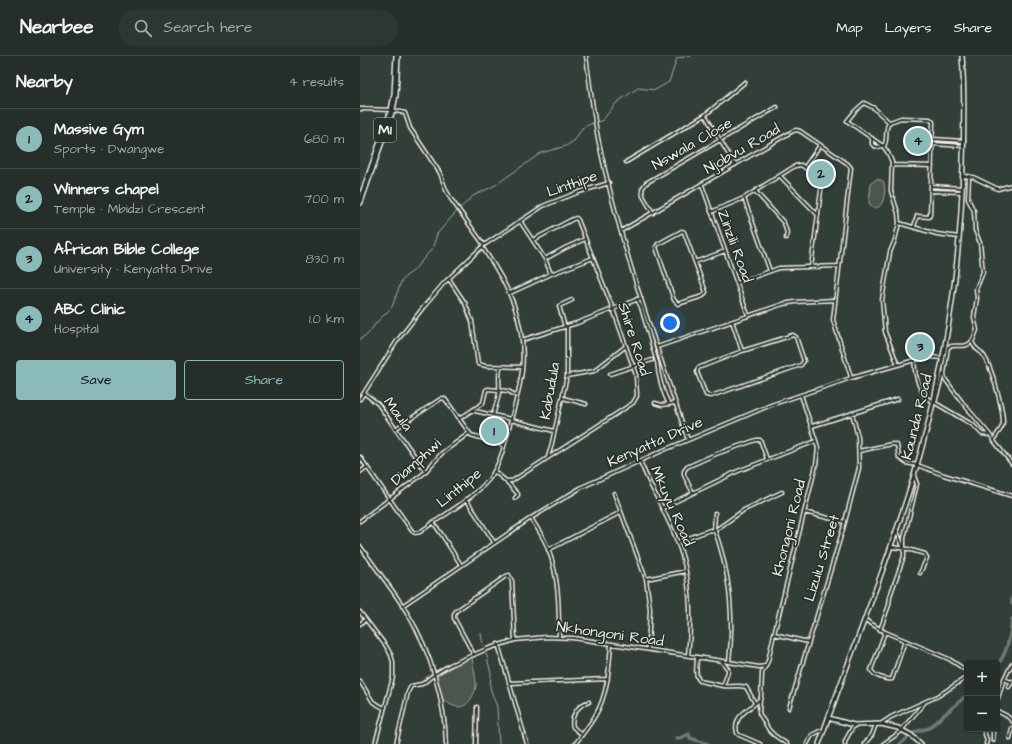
<!DOCTYPE html>
<html lang="en">
<head>
<meta charset="utf-8">
<style>
	:root { --surface:#262e2a; --page:#2e3632; --text:#f1f3f6; --muted:#a4a8a8; --line:#424a47; --accent:#8bbbb9 }
	body { margin:0; font-family:"Architects Daughter",sans-serif; background:var(--page); color:var(--text) }
	.controls { position:absolute; right:12px; bottom:12px; display:grid; overflow:hidden; border-radius:4px; box-shadow:0 1px 3px #0004 }
	.controls button { width:36px; height:36px; display:grid; place-items:center; padding:0; border:0; border-bottom:1px solid var(--line); background:var(--surface); color:var(--text); font:20px sans-serif }
	.you { position:absolute; left:310px; top:267px; width:14px; height:14px; margin:-10px; border:3px solid #fff; border-radius:50%; background:#1a73e8; box-shadow:0 0 0 6px #1a73e833 }
	.badge { display:grid; place-items:center; width:26px; height:26px; border-radius:50%; background:var(--accent); color:#111; font-size:13px; font-weight:700 }
	.pin { position:absolute; translate:-50% -50%; border:2px solid #fff; box-shadow:0 1px 4px #0006 }
	.list { margin:0; padding:0; list-style:none }
	h2 { display:flex; justify-content:space-between; align-items:center; height:52px; margin:0; padding:0 16px; font-size:17px }
	h2 small { font-size:13px; font-weight:400; color:var(--muted) }
	.list li { display:grid; grid-template-columns:26px 1fr auto; gap:12px; align-items:center; box-sizing:border-box; height:60px; padding:0 16px; border-top:1px solid var(--line) }
	.list b { display:block; font-size:15px; white-space:nowrap }
	.list p { margin:0; font-size:13px; white-space:nowrap; color:var(--muted) }
	.list em { font-size:13px; font-style:normal; color:var(--muted) }
	.actions { display:flex; gap:8px; padding:12px 16px }
	.actions a { flex:1; padding:9px 0; border:1px solid var(--accent); border-radius:4px; text-align:center; font-size:14px; color:var(--accent) }
	.actions .main { background:var(--accent); color:#111 }
	.icon { flex:none; width:22px; height:22px; fill:none; stroke:currentColor; stroke-width:2; stroke-linecap:round; stroke-linejoin:round }
	.map { position:relative; flex:none; width:652px; height:688px; overflow:hidden }
	header { display:flex; align-items:center; gap:24px; box-sizing:border-box; height:56px; padding:0 20px; background:var(--surface); border-bottom:1px solid var(--line) }
	header strong { font-size:19px }
	nav { display:flex; gap:22px; margin-inline-start:auto; font-size:14px }
	.search { width:280px; height:36px; background:var(--page); display:flex; align-items:center; gap:10px; box-sizing:border-box; padding:0 14px; border-radius:22px; color:var(--muted); font-size:15px }
	main { display:flex }
	aside { flex:1; background:var(--surface) }
	.map>svg:first-child { display:block }
</style>
</head>
<body>
<header>
<strong>Nearbee</strong>
<div class="search"><svg class="icon" aria-label="search" viewBox="0 0 24 24"><circle cx="10" cy="10" r="6"/><path d="M15 15l6 6"/></svg>Search here</div>
<nav><a>Map</a><a>Layers</a><a>Share</a></nav>
</header>
<main>
<aside>
<h2>Nearby<small>4 results</small></h2>
<ul class="list">
<li><span class="badge">1</span><div><b>Massive Gym</b><p>Sports · Dwangwe</p></div><em>680 m</em></li>
<li><span class="badge">2</span><div><b>Winners chapel</b><p>Temple · Mbidzi Crescent</p></div><em>700 m</em></li>
<li><span class="badge">3</span><div><b>African Bible College</b><p>University · Kenyatta Drive</p></div><em>830 m</em></li>
<li><span class="badge">4</span><div><b>ABC Clinic</b><p>Hospital</p></div><em>1.0 km</em></li>
</ul>
<div class="actions"><a class="main">Save</a><a>Share</a></div>
</aside>
<div class="map">
<svg width="652" height="688" viewBox="0 0 652 688">
	<rect width="100%" height="100%" fill="#323e38"/>
	<filter id="ink" filterUnits="userSpaceOnUse"><feTurbulence type="fractalNoise" baseFrequency=".025" numOctaves="2"/><feDisplacementMap in="SourceGraphic" scale="8" xChannelSelector="R" yChannelSelector="G"/><feConvolveMatrix kernelMatrix="1 2 1 2 8 2 1 2 1" color-interpolation-filters="sRGB"/></filter>
	<g filter="url(#ink)">
		<path fill="#4c564f" stroke="#a0a49c" d="M517 123 523 125C527 133 524 157 511 151L509 146 511 127Z
			M112 601C113 610 116 620 116 629 116 633 114 638 112 641 104 656 92 652 82 642L76 619Z"/>
		<g fill="none" stroke-linecap="round" stroke-linejoin="round">
			<path stroke="#a6a9a1" stroke-width="1" d="M237 66 243 64 256 47 278 32 295 34 309 26 317 2 331 0
				M99 153 113 140 134 130 181 97 206 90 215 84 222 72 233 67
				M0 283 8 278 16 267 32 251 41 226 46 220 53 215 72 193 77 178 98 154
				M121 577 123 590
				M126 597 131 618 130 630 131 635 137 651 139 688"/>
			<path stroke="#727972" stroke-width="3.5" d="M652 542V548
				M637 609C647 599 651 577 652 563
				M316 682H320L329 678 330 682 348 688
				M540 688 555 676 569 672 607 639"/>
			<g stroke="#f4f1e8" stroke-width="5">
				<path id="street" d="M226 0C230 29 233 58 239 87 260 188 295 286 328 384
					M0 53 32 54 45 57 50 72 80 117 86 134 91 143 124 189
					M345 59 385 26
					M529 66 514 52 504 47 495 55 487 65 523 90 528 97 532 106 531 135 538 157 539 167 535 184 530 196 522 244 525 276 538 309
					M512 82V88L514 90 519 91 523 89
					M573 83 604 85
					M573 88 604 90
					M524 90C529 83 523 73 530 66L541 62 570 63 573 66 570 159 569 161 557 160 554 171
					M266 106 345 59 375 109
					M532 109 572 110
					M445 111 460 89
					M420 120 458 159
					M603 120 613 121 638 133 652 129
					M609 120 608 143 614 155 615 174 620 187 623 216 616 233 617 242 614 261 617 274 612 286C616 296 620 293 624 300 632 312 643 352 643 366 643 374 635 378 634 385L652 408
					M342 129 388 259
					M571 130 602 132
					M395 135 424 167 427 177 426 182
					M572 135 602 136
					M384 142 410 215
					M351 156 384 142 435 110 441 109 460 122 462 127 451 211
					M293 157 283 140 282 133 286 127 417 51
					M160 165 185 203 191 218
					M539 167 577 178 599 181
					M261 175 433 75 436 74 440 75 488 108 491 112 473 264 491 321
					M322 175 324 176 346 236 343 240 318 248 314 244 296 191 298 188Z
					M185 203 205 192 225 183
					M335 206 365 195
					M89 223 105 247 112 265 118 308 126 310 162 311
					M377 227 419 212 479 210
					M150 237 191 218 233 202
					M277 243 281 251 296 303C299 309 297 313 299 319 301 329 304 339 309 348
					M372 265 382 295 338 312 337 316 346 339 351 340 441 309 444 305 436 281 433 279 382 295
					M205 271 199 250 212 244
					M162 284 217 267 281 242
					M612 285C605 294 596 287 588 291L584 318 585 323 602 346 630 379
					M297 291 423 248 435 246 475 244
					M555 304C553 315 559 332 565 341L613 369 622 378 630 379 634 384
					M250 318 292 304
					M207 320 234 315 266 290
					M4 337 18 348 66 416
					M203 342 226 348
					M0 343 37 285 62 253 84 227 124 189 183 150 219 136 249 127
					M575 346 583 318
					M295 347 302 349 315 347
					M111 355 123 347 126 334 128 333 148 335 157 340
					M133 359C135 352 138 344 139 337 140 328 138 320 140 311
					M99 363 111 355H115L151 363
					M151 364 194 375
					M452 370 538 343
					M35 373 82 342 85 343 111 379 144 389
					M499 395 532 388 537 389 539 402 546 407 557 409 584 419 652 440
					M0 401 52 475 55 477 60 476C83 459 112 444 130 422 141 407 145 386 150 368 154 351 160 333 162 315 167 267 149 229 122 191
					M188 401 191 391 207 320V271
					M280 405C291 433 307 458 317 485 332 522 332 562 328 600
					M134 415 146 425H152L273 347 277 340 276 319 253 253 218 164 216 162 213 163 173 184
					M0 416 7 411
					M147 426 158 438V439L155 442
					M254 437 286 523 290 553 288 593
					M333 437 324 419V415L327 411 356 398 396 384H400L401 386 407 403
					M106 443 134 486
					M302 452 378 415 456 385
					M444 456 485 466
					M171 462C177 472 185 483 189 495 199 523 199 551 199 581
					M0 465 63 418 82 397 109 377
					M73 466 82 479 101 509
					M354 475 384 454 422 436
					M354 475 355 457
					M537 475 543 491
					M318 486 350 474 355 475C370 517 374 563 369 606
					M0 490C16 513 35 536 49 560 71 596 85 646 86 688
					M531 491 548 493 565 498 567 502 560 517
					M188 494 261 456
					M286 523 326 515
					M42 550 171 462 222 431 240 423 304 394 411 349 491 322 555 304 570 301 583 302
					M0 556 26 590 31 599 33 606V621L15 688
					M505 564 525 576 589 603 607 615
					M0 568 5 564
					M520 574 529 549 530 540 544 500V482L557 428 554 420
					M525 576 511 614C514 620 525 624 532 623L545 585
					M414 578 448 586
					M138 588 167 688
					M114 599 94 562V558L96 555 146 520 149 519 152 525 155 584
					M337 601C337 609 334 620 340 625L363 630 368 616V613L362 606
					M644 623 651 626
					M0 625 13 646 24 652
					M149 627 248 623
					M363 630C371 631 378 629 386 631L395 647
					M649 631 652 625
					M400 643 399 657 409 674 414 679 427 688
					M637 645 644 623 652 608
					M429 652 483 473 499 412 498 381 492 357
					M637 655 647 660 652 665
					M522 667 531 661 578 640 607 621
					M623 673 627 684 626 688
					M633 673V684
					M222 679 213 671C210 661 218 648 229 646
					M650 682 652 672
					M36 688 48 636 51 630 62 628 75 618 90 609 127 593 155 584 186 581 213 582 369 606 399 611 406 610
					M116 688 117 651
					M215 688C222 679 229 670 235 660 248 638 249 613 251 588
					M400 688 379 679 377 677C372 658 392 653 401 642L402 617 408 605 414 578 456 409 458 392 456 385 441 339
					M447 688 452 679 460 675H463
					M485 688V685L494 669
					M504 688 512 679 516 668
					M523 688 539 677 564 647"/>
			</g>
			<g stroke="#f4f1e8" stroke-width="6">
				<path id="secondary" d="M468 662 494 669 521 668 538 672 551 679 561 688
					M459 688C493 591 533 495 561 395 587 301 601 204 603 107 604 71 605 35 602 0"/>
			</g>
			<g stroke="#f4f1e8" stroke-width="8">
				<path id="highway" d="M0 146 32 54 35 39 37 0"/>
			</g>
			<use href="#street" stroke="#26332d" stroke-width="2"/>
			<use href="#secondary" stroke="#26332d" stroke-width="3"/>
			<use href="#highway" stroke="#26332d" stroke-width="5"/>
		</g>
	</g>
	<g text-anchor="middle" dominant-baseline="central" stroke-width="3.5" stroke-linejoin="round" paint-order="stroke">
		<rect fill="#26332d" stroke="#b6b8b0" stroke-width="1" x="14" y="62" width="22" height="24" rx="3"/>
		<g font-size="14" font-weight="bold" fill="#f4f1e8">
			<text x="25" y="74">M1</text>
		</g>
		<g font-size="15" fill="#f4f1e8" stroke="#26332d">
			<text transform="translate(332 88) rotate(-30)">Nswala Close</text>
			<text transform="translate(382 93) rotate(-30)">Njobvu Road</text>
			<text transform="translate(212 128) rotate(-19)">Linthipe</text>
			<text transform="translate(375 190) rotate(70)">Zinzili Road</text>
			<text transform="translate(274 283) rotate(72)">Shire Road</text>
			<text transform="translate(190 335) rotate(-80)">Kabudula</text>
			<text transform="translate(38 358) rotate(54)">Maula</text>
			<text transform="translate(557 361) rotate(-76)">Kaunda Road</text>
			<text transform="translate(295 386) rotate(-24)">Kenyatta Drive</text>
			<text transform="translate(56 406) rotate(-42)">Diamphwi</text>
			<text transform="translate(99 432) rotate(-39)">Linthipe</text>
			<text transform="translate(312 450) rotate(66)">Mkuyu Road</text>
			<text transform="translate(429 472) rotate(-76)">Khongoni Road</text>
			<text transform="translate(462 502) rotate(-73)">Lizulu Street</text>
			<text transform="translate(250 578) rotate(8)">Nkhongoni Road</text>
		</g>
	</g>
</svg>
<div class="controls">
<button>+</button>
<button>−</button>
</div>
<div class="you"></div>
<div class="pin badge" style="left:134px;top:375px">1</div>
<div class="pin badge" style="left:461px;top:118px">2</div>
<div class="pin badge" style="left:560px;top:291px">3</div>
<div class="pin badge" style="left:558px;top:85px">4</div>
</div>
</main>
</body>
</html>
